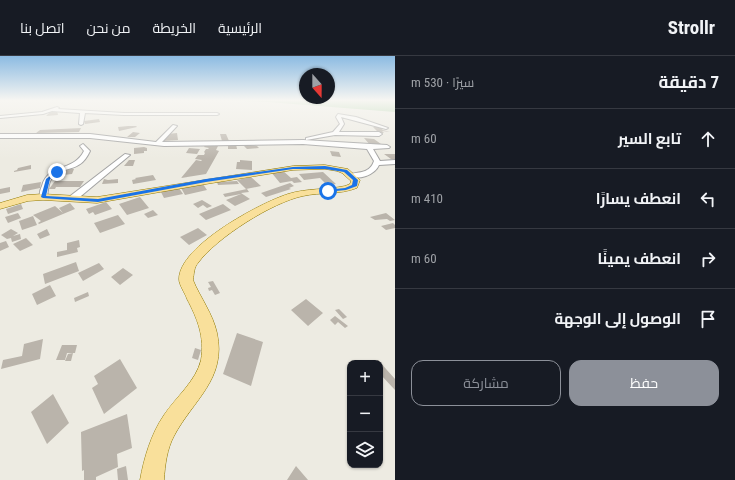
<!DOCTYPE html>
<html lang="ar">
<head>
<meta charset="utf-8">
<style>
	:root { --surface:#171b24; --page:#242831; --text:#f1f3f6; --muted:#9ea1a6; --line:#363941; --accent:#8c9099 }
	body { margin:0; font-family:"Roboto Condensed",Cairo,sans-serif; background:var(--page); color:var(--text); direction:rtl }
	.controls { position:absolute; right:12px; bottom:12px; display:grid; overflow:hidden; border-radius:8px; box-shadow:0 1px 3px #0004 }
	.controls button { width:36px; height:36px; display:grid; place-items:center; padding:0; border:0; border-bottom:1px solid var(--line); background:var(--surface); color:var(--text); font:20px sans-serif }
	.compass { position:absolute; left:299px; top:12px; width:36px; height:36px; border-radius:50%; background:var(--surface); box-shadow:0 1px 3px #0004; rotate:159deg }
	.stop { position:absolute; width:12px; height:12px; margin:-9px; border:3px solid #1a73e8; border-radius:50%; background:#fff }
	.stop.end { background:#1a73e8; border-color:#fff; box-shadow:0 1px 4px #0008 }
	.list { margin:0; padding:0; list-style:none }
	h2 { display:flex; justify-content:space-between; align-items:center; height:52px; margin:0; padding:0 16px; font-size:17px }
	h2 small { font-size:13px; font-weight:400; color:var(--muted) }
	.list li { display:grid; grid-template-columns:26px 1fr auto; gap:12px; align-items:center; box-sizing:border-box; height:60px; padding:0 16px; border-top:1px solid var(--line) }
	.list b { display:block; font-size:15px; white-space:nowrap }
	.list em { font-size:13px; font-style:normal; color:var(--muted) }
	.actions { display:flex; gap:8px; padding:12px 16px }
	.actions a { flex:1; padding:9px 0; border:1px solid var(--accent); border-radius:12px; text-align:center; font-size:14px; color:var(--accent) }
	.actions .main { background:var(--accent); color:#fff }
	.icon { flex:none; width:22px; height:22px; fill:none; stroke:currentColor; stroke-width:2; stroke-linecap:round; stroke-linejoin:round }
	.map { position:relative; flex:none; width:395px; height:424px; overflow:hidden; direction:ltr }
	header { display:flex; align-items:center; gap:24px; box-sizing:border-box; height:56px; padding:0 20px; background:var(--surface); border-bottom:1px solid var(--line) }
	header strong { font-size:19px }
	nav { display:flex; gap:22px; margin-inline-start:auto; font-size:14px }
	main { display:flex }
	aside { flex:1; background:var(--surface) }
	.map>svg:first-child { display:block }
</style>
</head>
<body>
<header>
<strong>Strollr</strong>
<nav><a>الرئيسية</a><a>الخريطة</a><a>من نحن</a><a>اتصل بنا</a></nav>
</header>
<main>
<aside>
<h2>7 دقيقة<small>سيرًا · 530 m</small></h2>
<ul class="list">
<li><svg class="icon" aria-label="ahead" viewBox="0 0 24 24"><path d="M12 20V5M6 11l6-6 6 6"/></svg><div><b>تابع السير</b></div><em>60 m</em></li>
<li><svg class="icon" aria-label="left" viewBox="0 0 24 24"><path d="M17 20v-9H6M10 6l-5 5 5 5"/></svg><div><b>انعطف يسارًا</b></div><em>410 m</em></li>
<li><svg class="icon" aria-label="right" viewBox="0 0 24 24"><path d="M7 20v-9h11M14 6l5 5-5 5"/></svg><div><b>انعطف يمينًا</b></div><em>60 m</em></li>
<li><svg class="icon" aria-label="arrive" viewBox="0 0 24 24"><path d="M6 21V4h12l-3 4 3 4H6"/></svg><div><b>الوصول إلى الوجهة</b></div></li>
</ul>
<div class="actions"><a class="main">حفظ</a><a>مشاركة</a></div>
</aside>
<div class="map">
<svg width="395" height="424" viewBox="0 0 395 424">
	<rect width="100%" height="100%" fill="#edebe2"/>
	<path fill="#9ecc97" d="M214 44H395V56L268 46Z"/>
	<path fill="#bab4ab" d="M57 54 58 59 46 60 51 55Z
		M99 63 100 66 85 68 84 65Z
		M128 70H136L137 71 119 75 118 71Z
		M373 71H380L383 74 390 76 382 75 384 77H379Z
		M81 72 79 76 36 77 40 74Z
		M133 76 140 77 135 81H127Z
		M177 77 178 84 163 85V82H167V78Z
		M220 78H226L229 85H222Z
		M364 82 374 83 381 88H378L380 90H371Z
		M206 88 218 90 216 94 219 95 206 118 181 122 196 104 201 105 202 104 195 103 198 99H204L205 97 204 96 206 93H208L209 92 204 91Z
		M228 88H236L237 93H228Z
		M248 88H256L257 89 249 90H257L259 92 247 93 244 90Z
		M144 91 147 92V95H144V97L134 98V92Z
		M189 92 200 93 197 98 186 97Z
		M330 95 339 96 341 101 332 100Z
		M384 98H395V103H391Z
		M129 104H135L133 110H124Z
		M240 104 252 105V114L236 113 237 106H240Z
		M31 109V113L14 116V115L17 114 18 112Z
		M65 113H74L72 118 63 119Z
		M282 114 291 122 297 121 302 126 294 127 292 125 280 127 271 116Z
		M323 116 336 128 327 129 320 122 304 124 299 118Z
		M153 119 156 124 133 128 132 124 136 123 135 122Z
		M251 121 261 130 246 133 237 124Z
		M104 123 108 124 118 123V127L102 128Z
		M55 125H84L80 131H56L55 133H49Z
		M237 125 239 128 218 129 217 126Z
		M41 126 40 132 21 136 23 129Z
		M290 127 294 130 289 132 291 133 266 141 261 137Z
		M203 128 207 134 185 139 181 132Z
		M10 131V136L0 138V133Z
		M179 132 183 138 164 142 161 136Z
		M247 133 249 136 241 137 250 143 235 150 226 144 241 138 225 141 223 138Z
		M140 141 149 152 127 159 119 148Z
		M202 144 212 150 207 152 203 149 198 152 193 148Z
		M106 146 112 153 95 159 93 156 89 158 86 153Z
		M70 147 75 153 39 168 38 167 41 165 33 159 55 150 63 157 59 152Z
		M21 148 23 153 8 158 6 153Z
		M223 148 231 154 206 164 199 158Z
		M153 154 158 159 148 162 144 158Z
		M18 157 21 162 8 167 5 161Z
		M386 157 395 164 390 165 387 163 375 164 370 161Z
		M118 159 125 168 100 177 94 167Z
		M33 160 37 169 22 174 19 165Z
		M393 167 395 169V172L386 174 381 170Z
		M198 172 207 179 189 189 180 181Z
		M11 173 18 177 13 180 20 178 21 183 12 186 11 182 7 183 1 179Z
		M47 173 50 179 40 183 37 178Z
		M26 182 33 189 20 195 13 188Z
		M79 184 80 191 77 192 78 196 57 201V196L67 194V187Z
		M6 185 9 191 0 195V187Z
		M76 206 79 215 45 228 43 218Z
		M99 207 104 213 83 225 78 217Z
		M123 212 133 219 120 229 111 221Z
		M213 225 220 237 215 239 212 234 209 235 208 232 211 231 208 226Z
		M50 229 56 240 37 249 32 238Z
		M88 236 89 240 75 246 74 242Z
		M306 243 323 257 308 270 291 254Z
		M339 253 347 261 343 263 335 254Z
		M335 260 348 270 345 272 338 266 335 269 330 264Z
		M237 277 263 286 251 330 223 318Z
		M43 283 40 303 1 313 3 304 22 300 24 288Z
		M62 289H77L75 297H67L65 304H56Z
		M195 292 201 294 198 304 192 302Z
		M73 297 71 305H65L68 298Z
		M120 303 137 332 104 358 92 332 98 328 94 320Z
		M378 304 395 323V334L380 318V307H374Z
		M53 338 69 367 47 388 31 356Z
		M127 358 132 392 117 398 118 411 96 421V424H84V414L82 415 81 376Z
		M126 410 128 424H118L117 413Z
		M296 410 308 424H287Z"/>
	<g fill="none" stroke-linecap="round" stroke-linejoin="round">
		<g stroke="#a3a3a3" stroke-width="2">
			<path id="minor" d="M57 51 59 52 58 53 124 57H217L219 58 217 59H124L85 57 83 68 81 69 79 68 80 57 52 55 43 58 0 62V60L42 56Z
				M338 58 356 61 388 72 386 73 341 61 344 68 339 76H379L382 78 379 80 335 79 306 84V82L333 76 340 68 336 61Z
				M173 69 177 70 162 86 303 84 387 89 390 91 389 92 373 93 380 105 395 104V108L379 109C375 119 358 125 349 119L350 118C360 116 370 117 374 105L367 93 303 88 164 90 90 82H0V78H90L156 86Z
				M83 88 90 95C79 119 63 108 52 122 48 127 48 135 47 141L43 143H40C39 139 40 134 42 130 48 107 74 116 84 95L80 90Z
				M125 98 130 99 75 145H69V141Z"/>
		</g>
		<g stroke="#907904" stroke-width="1">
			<path id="major" d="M325 109 348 113 360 124 357 132C339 139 321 136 303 140 273 146 216 182 198 207 194 211 194 218 193 224 200 241 213 258 217 277 227 323 193 344 174 380 167 393 165 409 164 424H140C144 402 151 378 164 359 176 341 196 325 201 304 205 281 197 262 187 243 185 237 179 229 179 223 179 190 260 147 288 138 307 132 326 134 345 130L350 128 351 125 342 117 337 115 325 113 293 114 206 128 97 147 43 144 28 145 0 153V147L27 139 43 138 97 141 293 110Z"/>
		</g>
		<use href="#minor" fill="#fff" fill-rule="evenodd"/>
		<use href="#major" fill="#f9e09b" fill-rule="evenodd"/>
	</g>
	<linearGradient id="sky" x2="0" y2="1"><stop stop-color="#8cbbe2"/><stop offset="0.43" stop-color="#f7f6f2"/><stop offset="1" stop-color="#f7f6f2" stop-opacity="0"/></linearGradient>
	<rect width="395" height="103" fill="url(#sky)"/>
	<path fill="#1a73e8" d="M325 110 347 114 358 124 357 130 346 134 326 136V134L345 132 352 129 353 124 344 116 338 115 325 113H293L206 126 98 146 43 142 41 141 46 123 57 115 58 117 50 123 46 140 98 143 206 123 293 111Z"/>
</svg>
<div class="controls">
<button>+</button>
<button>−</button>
<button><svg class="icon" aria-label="layers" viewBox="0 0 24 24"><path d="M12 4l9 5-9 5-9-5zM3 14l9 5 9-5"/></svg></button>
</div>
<svg class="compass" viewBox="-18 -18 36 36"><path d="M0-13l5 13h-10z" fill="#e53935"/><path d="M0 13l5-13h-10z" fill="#9ea1a6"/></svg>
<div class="stop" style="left:328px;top:135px"></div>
<div class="stop end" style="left:57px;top:116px"></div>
</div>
</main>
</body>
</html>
